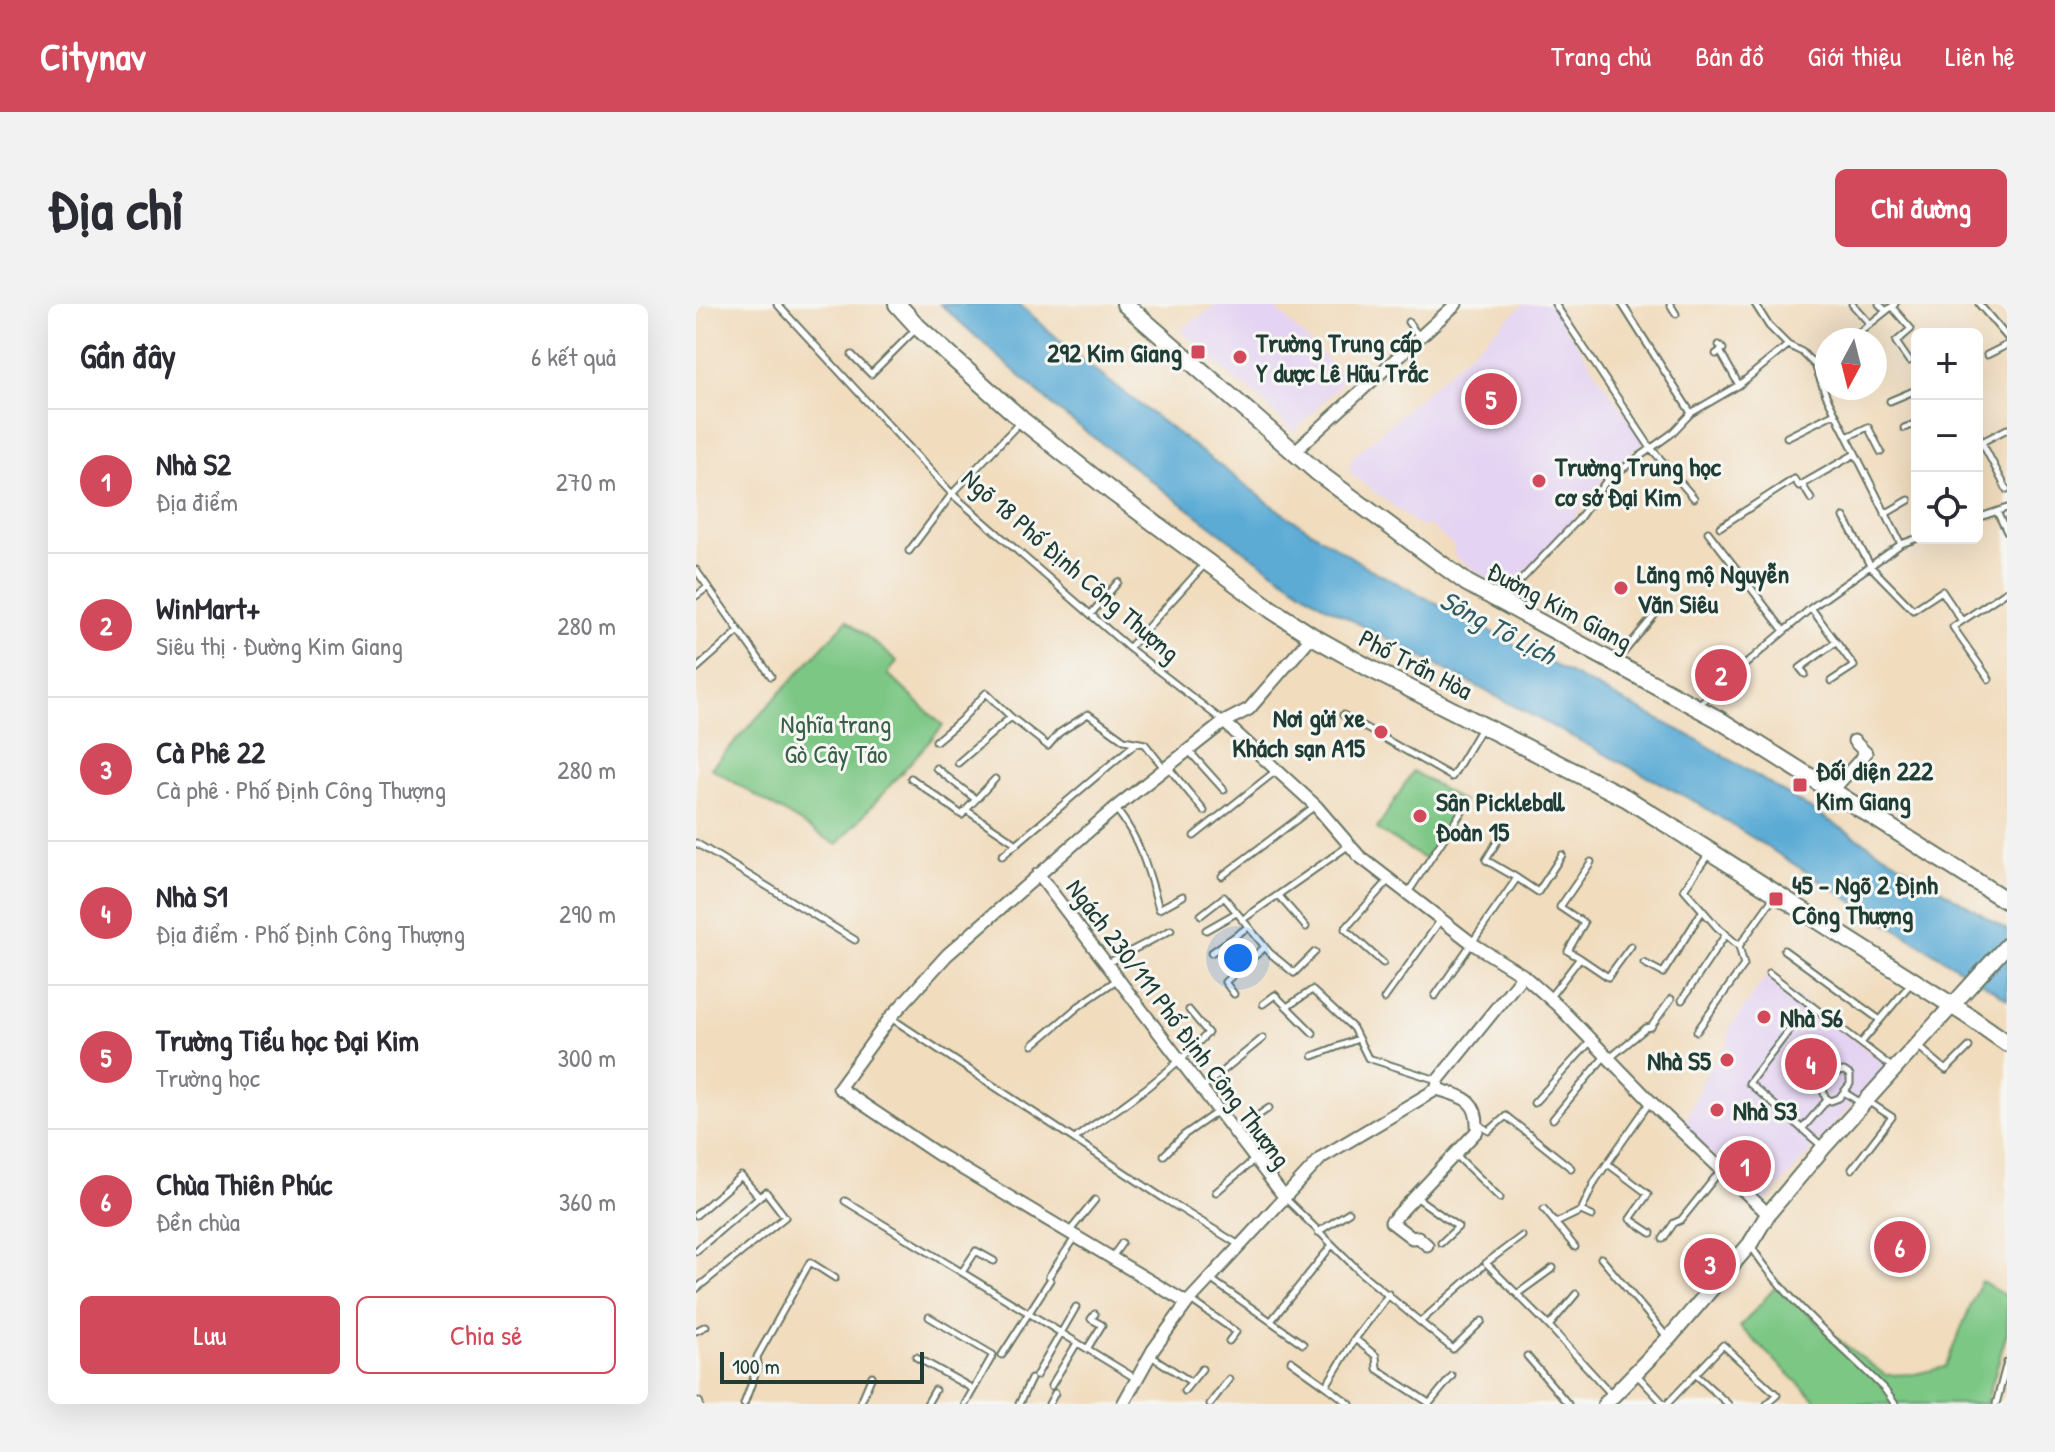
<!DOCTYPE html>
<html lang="vi">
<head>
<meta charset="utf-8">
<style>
	:root { --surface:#fff; --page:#f2f2f3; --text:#2b2b33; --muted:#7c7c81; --line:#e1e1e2; --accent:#d1495b }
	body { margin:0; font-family:"Patrick Hand",sans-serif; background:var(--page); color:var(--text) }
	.controls { position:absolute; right:24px; top:24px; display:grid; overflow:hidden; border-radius:12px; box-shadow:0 8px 32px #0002 }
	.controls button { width:72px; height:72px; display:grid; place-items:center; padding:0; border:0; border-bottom:2px solid var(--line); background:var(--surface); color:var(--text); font:40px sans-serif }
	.compass { position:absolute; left:1119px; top:24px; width:72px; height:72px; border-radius:50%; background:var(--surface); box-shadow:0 8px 32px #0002; rotate:187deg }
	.scale { position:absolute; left:24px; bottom:20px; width:204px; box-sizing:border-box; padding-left:8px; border:4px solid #1f3d34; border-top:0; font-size:22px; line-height:28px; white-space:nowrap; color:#1f3d34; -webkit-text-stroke:6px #f6f6f2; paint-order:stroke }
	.you { position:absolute; left:542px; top:654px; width:28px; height:28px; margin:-20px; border:6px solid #fff; border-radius:50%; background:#1a73e8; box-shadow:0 0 0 12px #1a73e833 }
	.badge { display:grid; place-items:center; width:52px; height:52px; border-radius:50%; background:var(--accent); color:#fff; font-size:26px; font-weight:700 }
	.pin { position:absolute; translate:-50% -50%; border:4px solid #fff; box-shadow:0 2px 8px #0006 }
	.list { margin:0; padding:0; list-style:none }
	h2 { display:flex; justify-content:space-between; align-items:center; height:104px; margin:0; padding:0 32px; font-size:34px }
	h2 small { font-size:26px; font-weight:400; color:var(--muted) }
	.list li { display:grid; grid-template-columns:52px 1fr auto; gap:24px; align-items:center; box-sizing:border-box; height:144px; padding:0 32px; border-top:2px solid var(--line) }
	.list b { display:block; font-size:30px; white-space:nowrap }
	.list p { margin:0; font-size:26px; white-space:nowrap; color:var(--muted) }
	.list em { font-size:26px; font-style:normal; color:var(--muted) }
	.actions { display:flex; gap:16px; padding:24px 32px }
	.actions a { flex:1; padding:18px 0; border:2px solid var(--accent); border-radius:12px; text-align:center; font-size:28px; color:var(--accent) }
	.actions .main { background:var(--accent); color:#fff }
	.icon { flex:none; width:44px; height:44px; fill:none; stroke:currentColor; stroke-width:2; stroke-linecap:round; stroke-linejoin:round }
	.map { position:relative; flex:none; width:1311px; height:1100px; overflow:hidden; border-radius:12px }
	header { display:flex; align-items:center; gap:48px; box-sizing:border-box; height:112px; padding:0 40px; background:var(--accent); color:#fff }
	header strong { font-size:38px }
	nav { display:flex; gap:44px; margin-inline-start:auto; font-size:28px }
	.intro { display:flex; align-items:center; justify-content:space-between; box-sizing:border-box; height:192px; padding:0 48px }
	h1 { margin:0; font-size:56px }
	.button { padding:20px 36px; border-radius:12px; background:var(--accent); color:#fff; font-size:28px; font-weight:700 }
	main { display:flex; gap:48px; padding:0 48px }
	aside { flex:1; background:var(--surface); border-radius:12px; box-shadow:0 8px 32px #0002 }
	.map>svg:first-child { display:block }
</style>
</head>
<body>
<header>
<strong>Citynav</strong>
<nav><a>Trang chủ</a><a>Bản đồ</a><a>Giới thiệu</a><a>Liên hệ</a></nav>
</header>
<div class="intro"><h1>Địa chỉ</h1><a class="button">Chỉ đường</a></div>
<main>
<aside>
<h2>Gần đây<small>6 kết quả</small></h2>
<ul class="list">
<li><span class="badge">1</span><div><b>Nhà S2</b><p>Địa điểm</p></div><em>270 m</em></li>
<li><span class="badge">2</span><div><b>WinMart+</b><p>Siêu thị · Đường Kim Giang</p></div><em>280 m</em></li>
<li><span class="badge">3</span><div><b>Cà Phê 22</b><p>Cà phê · Phố Định Công Thượng</p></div><em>280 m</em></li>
<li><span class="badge">4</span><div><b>Nhà S1</b><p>Địa điểm · Phố Định Công Thượng</p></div><em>290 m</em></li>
<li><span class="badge">5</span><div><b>Trường Tiểu học Đại Kim</b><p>Trường học</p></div><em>300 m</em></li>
<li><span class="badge">6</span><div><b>Chùa Thiên Phúc</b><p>Đền chùa</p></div><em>360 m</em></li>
</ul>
<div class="actions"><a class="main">Lưu</a><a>Chia sẻ</a></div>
</aside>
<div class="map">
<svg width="1311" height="1100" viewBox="0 0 1311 1100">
	<rect width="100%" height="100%" fill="#f6f6f2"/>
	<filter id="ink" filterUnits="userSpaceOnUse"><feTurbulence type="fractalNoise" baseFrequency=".0125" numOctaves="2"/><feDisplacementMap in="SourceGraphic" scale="16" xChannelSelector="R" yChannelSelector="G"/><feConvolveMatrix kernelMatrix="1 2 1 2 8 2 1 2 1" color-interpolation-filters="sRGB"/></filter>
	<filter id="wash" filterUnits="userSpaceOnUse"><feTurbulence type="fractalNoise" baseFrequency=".006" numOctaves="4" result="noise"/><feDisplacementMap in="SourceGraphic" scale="32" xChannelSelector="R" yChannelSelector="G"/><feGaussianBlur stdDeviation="1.8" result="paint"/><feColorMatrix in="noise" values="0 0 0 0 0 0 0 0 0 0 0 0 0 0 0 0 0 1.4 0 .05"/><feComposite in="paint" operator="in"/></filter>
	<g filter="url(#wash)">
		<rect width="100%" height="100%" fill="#f1dcbd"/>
		<path fill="#e4d3f2" d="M522 0H575L650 74 598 128 549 80 546 82 484 26Z
			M828 0H854L948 138 918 164 894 190 874 220 811 287 758 252V242L733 221 725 223 654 169 655 155Z
			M1071 671 1191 761 1068 900 987 824 1010 769 1032 739 1033 725Z"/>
		<path fill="#7dc785" stroke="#4e825c" stroke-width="2" d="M151 316 201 357 192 370 247 422 141 541 15 464Z
			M717 467 767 498 730 556 681 525Z
			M1285 977 1311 993V1028L1290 1100H1124L1044 1023 1083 979 1131 1027 1189 1071 1219 1070 1249 1063Z"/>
		<path fill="#5babd5" stroke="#3d7484" stroke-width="2" d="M244 0H323L388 58 477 126 585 208 674 265 1004 437 1311 626V695L1000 498 627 301 550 248 364 108Z"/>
	</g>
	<g filter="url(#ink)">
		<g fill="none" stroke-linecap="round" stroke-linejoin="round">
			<g stroke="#687564" stroke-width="9">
				<path id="service" d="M81 0 256 190 433 344 527 417
					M859 0 954 143 998 194
					M926 0 995 109
					M974 0 980 10
					M1059 0 1073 22 1092 41 1106 48 1119 61 1130 91 1205 240
					M1156 0 1174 20
					M1183 0 1190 7
					M1283 0 1311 33
					M1196 3 1215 25 1200 38 1213 57
					M712 18 722 31
					M1154 36 1199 0
					M1024 47 1043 81
					M1020 50 1027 45 1023 41
					M156 51 175 70 220 25
					M1291 51 1311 41
					M1119 61 1131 53
					M1194 97 1220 86 1221 88
					M1208 124 1221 119
					M1281 129 1311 186
					M1091 133 1139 109
					M1151 133 1172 123 1185 148
					M1286 138 1311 125
					M1106 180 1115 195
					M1301 208 1311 228
					M1189 210 1213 196
					M1148 213 1175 263 1217 306 1246 287 1266 317
					M1281 214 1311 204
					M1024 223 1098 175 1103 182 1159 150
					M1012 228 1088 327
					M213 247 256 190 325 117
					M0 266 75 372
					M0 292 12 283
					M806 296 882 216 911 176 975 130 995 109 1043 81 1092 41
					M1115 304 1158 362 1135 377
					M395 310 422 278
					M433 344 510 259
					M922 355 962 307
					M0 365 43 327
					M1109 370 1104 364 1140 338
					M1293 375 1257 323 1311 287
					M1001 402 1115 304 1205 240 1222 234
					M647 411 756 473 785 424
					M240 437 264 417 290 389 315 413
					M493 447 528 486
					M262 459 315 413 352 442 363 429 392 410 428 436 449 440 468 464
					M472 463 508 507
					M240 464 278 494
					M215 474 266 511 270 506
					M299 475 270 506 321 540
					M420 505C444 535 453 568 463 605L487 592
					M810 523 790 556 821 574
					M498 532 581 466
					M0 539 159 636
					M306 552 440 439
					M526 572 619 502
					M711 590 770 501
					M582 591 610 623
					M505 611 528 593 574 649 598 669 619 648
					M546 616 652 542
					M510 626 540 609
					M1043 642 1078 593
					M1088 646 1184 716
					M515 649 552 623
					M884 654 912 673 935 642
					M412 659 475 626
					M687 659 649 625 692 577
					M948 659 967 669 1007 606
					M1073 669 1197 764
					M538 690 529 678 569 643
					M739 692 821 574 842 588 866 551
					M854 693 884 654 872 647 888 619 864 603 895 558
					M688 695 744 617
					M986 696 1030 630
					M567 700 579 691 617 729
					M591 703 616 686 657 724 672 754 741 776
					M195 714 467 894 545 942
					M1101 716 1053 779 1127 843
					M1001 727 1048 661 1043 642 1021 623 988 585 1012 551
					M1165 739 1216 678
					M337 741 383 702 422 675
					M1222 742 1250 766 1273 743
					M617 752 662 735
					M914 754 950 724 955 723 975 695
					M1148 767 1154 771V780L1143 794 1135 797 1129 793 1127 785 1141 768Z
					M506 784 567 734
					M1148 788 1165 799
					M838 799 895 737
					M857 815 909 752
					M782 820 793 827 810 812 875 864
					M1106 825 1132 795
					M538 828 573 804
					M379 835C394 821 410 814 426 802 457 780 486 756 512 729L493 706
					M468 851 488 831 521 808
					M760 851 804 894
					M912 860 952 890 934 915 955 929
					M1156 865 1196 813 1173 798
					M520 888 558 856
					M720 893 762 923 745 939
					M590 895 665 969 757 1045 786 1017
					M149 897 439 1074
					M848 905 879 943
					M885 907 899 877 954 798
					M885 907 896 912
					M0 911 45 872 63 893 70 888 89 913 0 985
					M860 919 885 907
					M373 928 399 896
					M622 928 653 908
					M826 932 790 959 853 1022 916 1091
					M967 935 978 919 985 916 1025 866
					M1055 942C1090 997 1144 1040 1189 1086L1199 1100
					M0 947 63 893
					M416 953 426 939
					M905 954 972 1034
					M266 968 280 947 298 957
					M353 972 379 934
					M513 974 607 1040
					M821 990 857 964
					M495 996 540 1028 533 1037
					M233 1013 297 1051 269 1100
					M575 1017 636 941
					M724 1018 786 963
					M853 1022 880 990
					M0 1027 10 1022
					M659 1035 680 1052 681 1065 733 1099
					M391 1045 406 1021 395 1015 399 1010
					M306 1051 354 976
					M455 1052 495 1078
					M831 1052 872 1100
					M220 1053 277 1085
					M595 1057 630 1082
					M999 1070 1032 1100
					M941 1071 968 1100
					M340 1072 380 1003
					M355 1082 381 1039
					M488 1087 506 1065
					M48 1100 62 1062 61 1053 114 958 139 974
					M164 1100 176 1072
					M231 1100 239 1086
					M323 1100 335 1075
					M353 1100 359 1089
					M514 1100 533 1075
					M654 1100 630 1082 659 1035 693 990
					M733 1100 756 1072
					M971 1100 1027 1041 1081 1091 1071 1100
					M1300 1100 1311 1058"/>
			</g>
			<g stroke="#687564" stroke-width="15">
				<path id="minor" d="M597 149 760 0
					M528 418 620 502 663 552 777 640 827 671 862 702 962 805 1072 910
					M1136 487 1170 449 1158 437
					M342 570 589 894
					M731 941 722 933 716 934 695 918 781 827C783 795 767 793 741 785
					M491 999 240 849 143 784 194 714 251 651 419 504 528 418 553 405 616 332
					M0 1100H1
					M427 1100 457 1046 491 999 626 853 741 785 742 776 827 671"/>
			</g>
			<g stroke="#687564" stroke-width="18">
				<path id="tertiary" d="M909 1100 973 1034 1054 940 1072 910 1128 843 1311 641"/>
			</g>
			<g stroke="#687564" stroke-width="20">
				<path id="secondary" d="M201 0 222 23 326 116 415 187 576 306 616 332 673 364 930 494 1271 711 1311 739
					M429 0 621 168 771 279 1022 415 1311 597"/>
			</g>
			<use href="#service" stroke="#fff" stroke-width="5"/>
			<use href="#minor" stroke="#fff" stroke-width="11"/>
			<use href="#tertiary" stroke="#fff" stroke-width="14"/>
			<use href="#secondary" stroke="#fff" stroke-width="16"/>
		</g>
	</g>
	<g fill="#d1495b" stroke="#f6f6f2" stroke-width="3">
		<rect x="494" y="40" width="16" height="16" rx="4"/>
		<circle cx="544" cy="53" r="8"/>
		<circle cx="843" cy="177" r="8"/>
		<circle cx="925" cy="284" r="8"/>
		<circle cx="685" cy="428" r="8"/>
		<rect x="1096" y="473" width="16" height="16" rx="4"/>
		<circle cx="724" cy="512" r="8"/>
		<rect x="1072" y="587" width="16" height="16" rx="4"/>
		<circle cx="1068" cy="713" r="8"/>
		<circle cx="1031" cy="756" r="8"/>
		<circle cx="1021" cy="806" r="8"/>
	</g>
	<g text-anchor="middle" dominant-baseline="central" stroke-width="6" stroke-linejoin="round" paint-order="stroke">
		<g font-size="26" font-weight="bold" fill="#1f3d34" stroke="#f6f6f2" text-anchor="start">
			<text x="560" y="38">Trường Trung cấp<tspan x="560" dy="30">Y dược Lê Hữu Trắc</tspan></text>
			<text x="486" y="48" text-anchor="end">292 Kim Giang</text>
			<text x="859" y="162">Trường Trung học<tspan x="859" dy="30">cơ sở Đại Kim</tspan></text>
			<text x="941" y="269">Lăng mộ Nguyễn<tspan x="941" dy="30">Văn Siêu</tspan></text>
			<text x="669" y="413" text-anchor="end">Nơi gửi xe<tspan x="669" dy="30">Khách sạn A15</tspan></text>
			<text x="1120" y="466">Đối diện 222<tspan x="1120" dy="30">Kim Giang</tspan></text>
			<text x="740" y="497">Sân Pickleball<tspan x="740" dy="30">Đoàn 15</tspan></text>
			<text x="1096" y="580">45 - Ngõ 2 Định<tspan x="1096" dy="30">Công Thượng</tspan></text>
			<text x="1084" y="713">Nhà S6</text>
			<text x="1015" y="756" text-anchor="end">Nhà S5</text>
			<text x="1037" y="806">Nhà S3</text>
		</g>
		<g font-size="26" fill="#1f3d34" stroke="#f6f6f2">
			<text transform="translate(375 261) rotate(41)">Ngõ 18 Phố Định Công Thượng</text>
			<text transform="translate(864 302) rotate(28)">Đường Kim Giang</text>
			<text transform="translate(720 360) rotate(27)">Phố Trần Hòa</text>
			<text transform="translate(483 719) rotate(53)">Ngách 230/111 Phố Định Công Thượng</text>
		</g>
		<g font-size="26" fill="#366048" stroke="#f6f6f2">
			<text x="140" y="419">Nghĩa trang<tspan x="140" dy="30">Gò Cây Táo</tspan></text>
		</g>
		<g font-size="28" font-style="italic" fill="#315e64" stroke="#f6f6f2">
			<text transform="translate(802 323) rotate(28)">Sông Tô Lịch</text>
		</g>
	</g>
</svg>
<div class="controls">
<button>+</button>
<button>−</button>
<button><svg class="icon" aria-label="locate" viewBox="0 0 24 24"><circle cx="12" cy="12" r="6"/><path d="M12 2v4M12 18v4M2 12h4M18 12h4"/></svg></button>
</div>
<svg class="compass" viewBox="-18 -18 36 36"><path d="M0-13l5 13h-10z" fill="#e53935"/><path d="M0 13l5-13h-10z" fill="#7c7c81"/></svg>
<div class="scale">100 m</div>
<div class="you"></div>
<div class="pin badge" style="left:1049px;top:862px">1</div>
<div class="pin badge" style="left:1025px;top:371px">2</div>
<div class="pin badge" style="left:1014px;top:960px">3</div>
<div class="pin badge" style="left:1115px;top:760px">4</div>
<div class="pin badge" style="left:795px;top:95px">5</div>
<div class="pin badge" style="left:1204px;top:943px">6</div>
</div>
</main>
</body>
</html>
